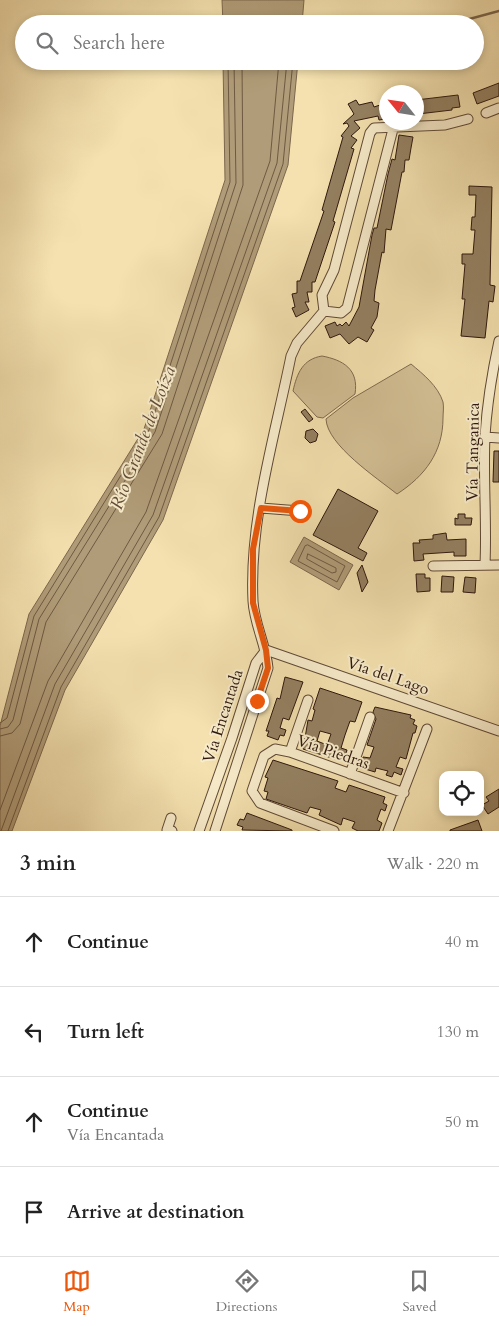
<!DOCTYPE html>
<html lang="en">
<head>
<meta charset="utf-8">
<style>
	:root { --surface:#fff; --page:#f6f6f6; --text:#222; --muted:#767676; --line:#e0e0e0; --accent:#ea580c }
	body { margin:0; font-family:Cardo,serif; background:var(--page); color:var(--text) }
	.controls { position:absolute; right:15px; bottom:15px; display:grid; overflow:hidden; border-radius:10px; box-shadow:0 2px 8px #0003 }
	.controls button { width:45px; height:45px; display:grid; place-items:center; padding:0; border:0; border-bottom:1px solid var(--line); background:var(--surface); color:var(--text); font:25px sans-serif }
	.compass { position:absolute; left:379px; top:85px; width:45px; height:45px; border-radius:50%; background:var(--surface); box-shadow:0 2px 8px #0003; rotate:300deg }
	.stop { position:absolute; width:15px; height:15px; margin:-11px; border:4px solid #ea580c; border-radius:50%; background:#fff }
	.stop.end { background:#ea580c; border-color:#fff; box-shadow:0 1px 5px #0008 }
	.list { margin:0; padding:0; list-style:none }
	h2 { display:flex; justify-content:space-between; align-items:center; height:65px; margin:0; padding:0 20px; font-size:21px }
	h2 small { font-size:16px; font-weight:400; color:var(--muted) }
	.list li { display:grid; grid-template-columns:32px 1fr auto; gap:15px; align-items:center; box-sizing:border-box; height:90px; padding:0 20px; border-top:1px solid var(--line) }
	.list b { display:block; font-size:19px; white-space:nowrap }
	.list p { margin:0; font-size:16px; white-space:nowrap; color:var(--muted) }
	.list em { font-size:16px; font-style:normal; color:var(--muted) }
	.icon { flex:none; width:28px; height:28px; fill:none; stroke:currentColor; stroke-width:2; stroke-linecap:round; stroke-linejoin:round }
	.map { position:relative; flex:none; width:499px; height:831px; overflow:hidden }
	.search { position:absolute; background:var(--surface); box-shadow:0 2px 8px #0003; left:15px; right:15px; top:15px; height:55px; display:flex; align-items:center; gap:12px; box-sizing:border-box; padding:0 18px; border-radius:28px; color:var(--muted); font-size:19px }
	.sheet { height:425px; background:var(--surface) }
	nav { display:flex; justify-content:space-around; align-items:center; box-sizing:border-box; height:70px; border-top:1px solid var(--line); background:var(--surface); font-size:14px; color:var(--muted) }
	nav a { display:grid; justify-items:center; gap:2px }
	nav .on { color:var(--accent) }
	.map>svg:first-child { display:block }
</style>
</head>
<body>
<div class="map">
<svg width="499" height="831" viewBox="0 0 499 831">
	<rect width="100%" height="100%" fill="#f4e1af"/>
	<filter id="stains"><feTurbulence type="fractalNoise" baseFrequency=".004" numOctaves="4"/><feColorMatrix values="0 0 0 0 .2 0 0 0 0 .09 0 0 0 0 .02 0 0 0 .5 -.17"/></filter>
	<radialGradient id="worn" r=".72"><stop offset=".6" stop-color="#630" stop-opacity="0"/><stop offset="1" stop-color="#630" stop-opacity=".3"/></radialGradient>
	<path fill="#d2be93" stroke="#806a50" d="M322 356C343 360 359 369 355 394L323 418 317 417 293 391C297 373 303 359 322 356Z
		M411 364C423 374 438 386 443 402 444 407 443 413 443 418 443 452 425 476 397 494 377 478 327 445 326 419L353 398Z"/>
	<path fill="#b09c78" stroke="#7c664d" d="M222 0H304L302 24H223Z
		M223 61H298L288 165 163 520 65 690 12 831H0V726L29 614 144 429 225 180Z
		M304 537 353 565 339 590 290 562Z"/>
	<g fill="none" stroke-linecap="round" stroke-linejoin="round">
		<path stroke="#6e5942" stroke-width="1" d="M308 545 345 566 337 582 298 561 305 546Z
			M308 554 336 568V572L332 573 307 559Z
			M0 723 7 718 34 616 149 430 230 182 228 61
			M0 729 8 727 13 720 39 619 155 432 236 183 234 61
			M0 736 12 733 20 724 46 622 162 434 243 185 242 61
			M0 810 48 681 146 512 270 161 279 61
			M1 831 55 684 153 515 277 163 287 61
			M8 831 61 687 159 517 283 164 293 61"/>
		<path stroke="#7c664d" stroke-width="2.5" d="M300 23 308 24
			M451 24 499 11"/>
	</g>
	<path fill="#948061" stroke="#2d160d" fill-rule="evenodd" d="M499 83V96L477 104 473 93Z
		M458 95 460 107 452 108V110L418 114 416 100Z
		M356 100 359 105 372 102 374 107 386 103 385 119 379 120 378 116 354 121 360 128 351 136 357 140 351 148 354 149 333 221 335 222 315 282H312V292H307L309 302H305L309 310 296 317 292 308 295 307 292 294 297 293V281H300L324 211 322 210 343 137 341 136 349 126 347 123 343 124 354 114 348 104Z
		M399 135 413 137 411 148 409 160H405L404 172H402L391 230 386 229 384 253 382 252 375 290 374 301 379 303 377 317 371 328 374 330 367 342 358 337 349 344 340 334 330 338 325 326 335 322 337 326 340 324 342 326 346 322 349 326 359 307 372 235 374 228H377L388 174 392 159 395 160Z
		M469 186 492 187 490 285 495 286 493 302 489 301 485 338 461 336 465 299H462L465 264H462V254H473L475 230H471L472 217H475L476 195H469Z
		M305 409 313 419 309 422 301 412Z
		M313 429 318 434 316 441 310 443 305 438 306 431Z
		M494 451H499V482H493Z
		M338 489 378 511 358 548 367 553 363 561 313 535Z
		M458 514H465V518H472L471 525H455V518L458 519Z
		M446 533 447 540 466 539V556H454V552L423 554 424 560 414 561 413 543H420L419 540 433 539V535Z
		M362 565 368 582 362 592 357 573Z
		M416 574H425V578H430V591L417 592Z
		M442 576 454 577 453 592H441Z
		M465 577 476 578 475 593 463 592Z
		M285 677 303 682 289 720 283 718 280 728 286 730 284 736 280 735 278 740 267 736 269 731H266L277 698 280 699Z
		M320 688 362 702 355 722 350 721 345 735 341 748 347 750 345 757 336 755 335 759 303 749 304 745 300 743 302 737 305 738 308 720 312 721 315 710 313 709ZM320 731 331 734 327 745 317 741Z
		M375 707 411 715 410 718 415 720 413 724 417 726 415 733H413L406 759 400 757 396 767 403 769 401 775 394 772 392 777 386 775 388 771 376 768 375 772 365 769 366 763 362 762 363 757 370 758 374 747 367 745 376 719 373 712Z
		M273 760 338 781 335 788 346 792 349 785 385 797 383 803 387 805 385 811 381 809 377 820 382 823 379 831H358L352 828 355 822 343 818 341 825 319 815 321 810 310 807 307 813 266 799 268 792 264 791 268 778 265 777Z
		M499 789V807L488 814 482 805 489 801 486 797Z
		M247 813 292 830V831L242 830 243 827 237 825 240 819 244 820Z
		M478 820 482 831H450V830Z"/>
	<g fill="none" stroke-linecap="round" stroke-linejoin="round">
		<g stroke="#5f4936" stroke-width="11">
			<path id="street" d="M486 113 499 108
				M324 311 341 313 347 308 393 129
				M485 437 499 438
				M261 508 300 511
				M485 564C487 521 483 479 485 436 487 404 492 373 499 341
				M433 566 499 565
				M266 650 499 731
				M290 752 308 700
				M350 774 370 717
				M171 818 167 830 172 831
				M199 831 232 738 256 663 266 650
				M215 831 268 668C266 645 254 623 253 601 249 519 275 436 291 356L297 343 324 311 322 295 334 270 370 133 374 128 445 125 468 119
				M334 831 260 803 252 791 264 756 275 749 290 752 404 793
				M388 831 427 729"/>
		</g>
		<use href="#street" stroke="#f8eccb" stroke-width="9"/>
	</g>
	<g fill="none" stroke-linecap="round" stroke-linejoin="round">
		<path stroke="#ea580c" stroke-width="6" d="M257 701 268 668 266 650 253 603V549L261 508 300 511"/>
	</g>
	<g text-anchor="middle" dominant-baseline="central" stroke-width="4" stroke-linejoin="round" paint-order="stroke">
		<g font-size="16" fill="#2d160d" stroke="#f8eccb">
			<text transform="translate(473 452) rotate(-89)">Vía Tanganica</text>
			<text transform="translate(388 676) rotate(19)">Vía del Lago</text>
			<text transform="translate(223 716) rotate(-72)">Vía Encantada</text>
			<text transform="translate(333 752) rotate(19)">Vía Piedras</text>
		</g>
		<g font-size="18" font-style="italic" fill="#614c38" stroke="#f8eccb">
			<text transform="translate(143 438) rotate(-69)">Río Grande de Loíza</text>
		</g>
	</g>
	<rect width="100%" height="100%" filter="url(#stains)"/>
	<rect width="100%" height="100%" fill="url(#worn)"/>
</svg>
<div class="controls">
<button><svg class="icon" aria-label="locate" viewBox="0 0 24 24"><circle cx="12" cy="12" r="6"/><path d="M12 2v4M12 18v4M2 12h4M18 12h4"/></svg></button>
</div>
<svg class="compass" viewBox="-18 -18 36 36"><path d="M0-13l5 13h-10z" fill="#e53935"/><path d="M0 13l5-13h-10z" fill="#767676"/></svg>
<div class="stop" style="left:300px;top:511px"></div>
<div class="stop end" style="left:257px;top:701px"></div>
<div class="search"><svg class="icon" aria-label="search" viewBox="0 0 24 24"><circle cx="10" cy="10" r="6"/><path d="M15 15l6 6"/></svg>Search here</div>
</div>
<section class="sheet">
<h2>3 min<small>Walk · 220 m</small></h2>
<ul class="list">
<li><svg class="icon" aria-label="ahead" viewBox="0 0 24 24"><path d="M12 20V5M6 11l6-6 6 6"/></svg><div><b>Continue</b></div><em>40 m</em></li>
<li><svg class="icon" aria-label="left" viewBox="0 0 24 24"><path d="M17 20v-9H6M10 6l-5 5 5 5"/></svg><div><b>Turn left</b></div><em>130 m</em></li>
<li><svg class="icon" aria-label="ahead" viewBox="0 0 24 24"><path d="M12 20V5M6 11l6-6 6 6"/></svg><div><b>Continue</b><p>Vía Encantada</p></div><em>50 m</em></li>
<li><svg class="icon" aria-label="arrive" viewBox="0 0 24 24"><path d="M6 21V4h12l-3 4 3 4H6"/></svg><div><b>Arrive at destination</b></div></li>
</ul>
</section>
<nav>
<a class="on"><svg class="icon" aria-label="map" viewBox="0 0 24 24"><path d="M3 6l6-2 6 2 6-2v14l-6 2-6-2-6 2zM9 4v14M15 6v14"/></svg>Map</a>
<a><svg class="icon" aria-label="directions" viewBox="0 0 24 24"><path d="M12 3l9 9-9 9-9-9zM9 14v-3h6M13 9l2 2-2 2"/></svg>Directions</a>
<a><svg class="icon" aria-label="saved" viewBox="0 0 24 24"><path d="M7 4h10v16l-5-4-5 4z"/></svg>Saved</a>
</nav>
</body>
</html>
